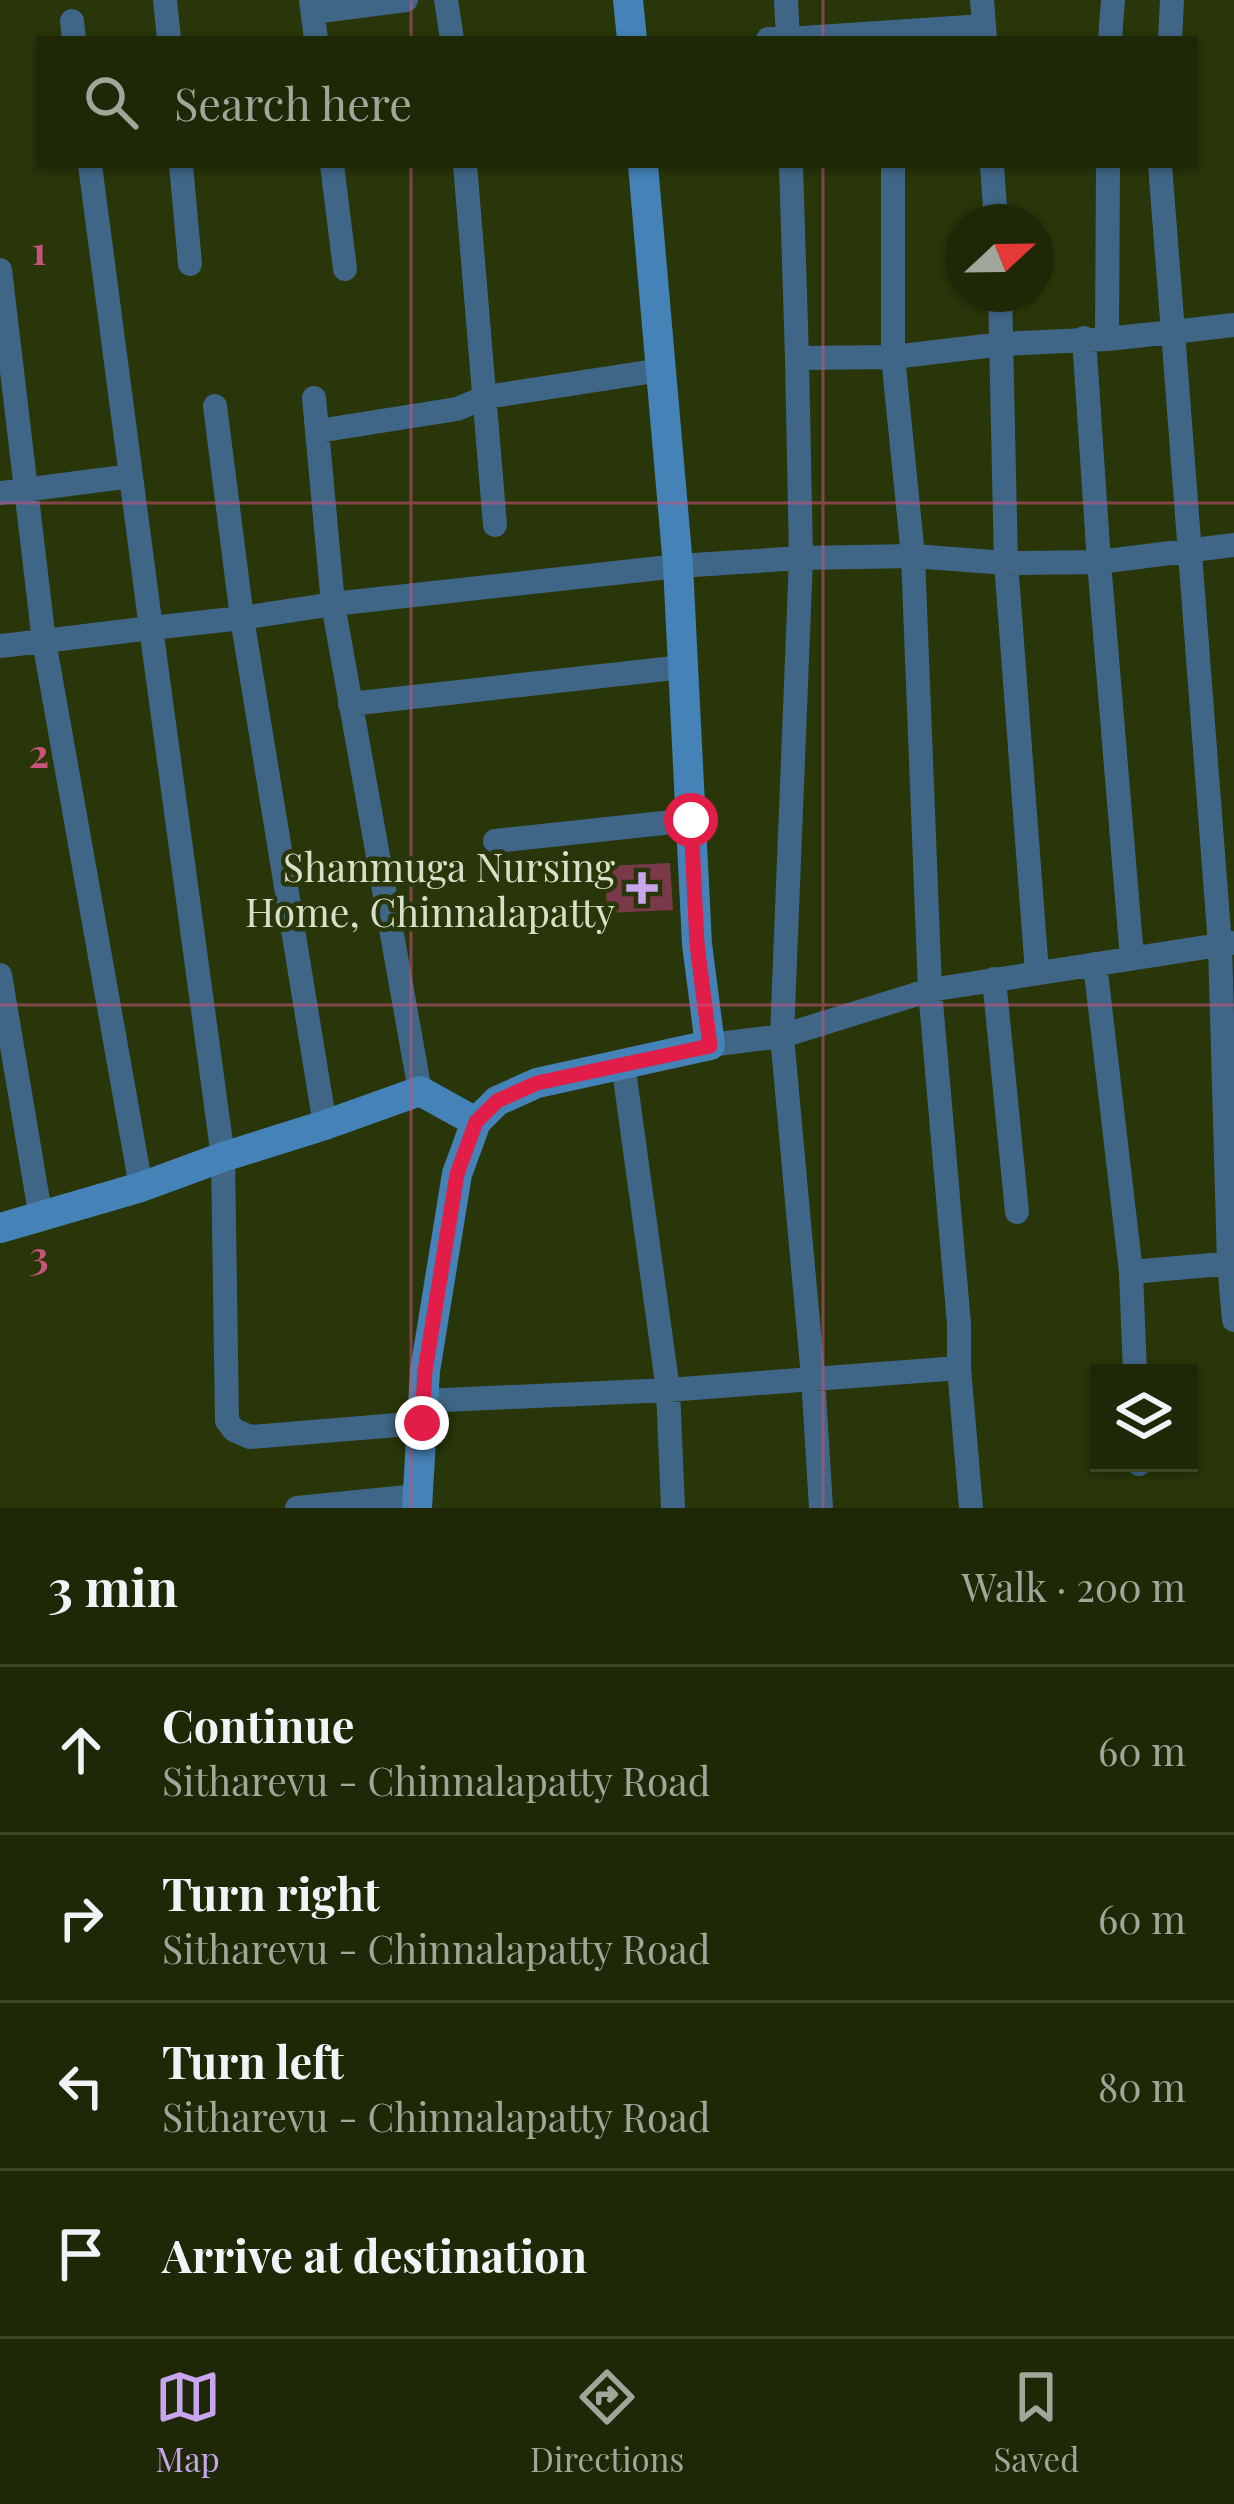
<!DOCTYPE html>
<html lang="en">
<head>
<meta charset="utf-8">
<style>
	:root { --surface:#1e2807; --page:#263011; --text:#f1f3f6; --muted:#a1a69b; --line:#3c4428; --accent:#c9a5ee }
	body { margin:0; font-family:"Playfair Display",serif; background:var(--page); color:var(--text) }
	.controls { position:absolute; right:36px; bottom:36px; display:grid; overflow:hidden; border-radius:0px; box-shadow:0 3px 9px #0004 }
	.controls button { width:108px; height:108px; display:grid; place-items:center; padding:0; border:0; border-bottom:3px solid var(--line); background:var(--surface); color:var(--text); font:60px sans-serif }
	.compass { position:absolute; left:946px; top:204px; width:108px; height:108px; border-radius:50%; background:var(--surface); box-shadow:0 3px 9px #0004; rotate:68deg }
	.stop { position:absolute; width:36px; height:36px; margin:-27px; border:9px solid #e11d48; border-radius:50%; background:#fff }
	.stop.end { background:#e11d48; border-color:#fff; box-shadow:0 3px 12px #0008 }
	.list { margin:0; padding:0; list-style:none }
	h2 { display:flex; justify-content:space-between; align-items:center; height:156px; margin:0; padding:0 48px; font-size:51px }
	h2 small { font-size:39px; font-weight:400; color:var(--muted) }
	.list li { display:grid; grid-template-columns:78px 1fr auto; gap:36px; align-items:center; box-sizing:border-box; height:168px; padding:0 48px; border-top:3px solid var(--line) }
	.list b { display:block; font-size:45px; white-space:nowrap }
	.list p { margin:0; font-size:39px; white-space:nowrap; color:var(--muted) }
	.list em { font-size:39px; font-style:normal; color:var(--muted) }
	.icon { flex:none; width:66px; height:66px; fill:none; stroke:currentColor; stroke-width:2; stroke-linecap:round; stroke-linejoin:round }
	.map { position:relative; flex:none; width:1234px; height:1508px; overflow:hidden }
	.search { position:absolute; background:var(--surface); box-shadow:0 3px 9px #0004; left:36px; right:36px; top:36px; height:132px; display:flex; align-items:center; gap:30px; box-sizing:border-box; padding:0 42px; border-radius:0px; color:var(--muted); font-size:45px }
	.sheet { height:828px; background:var(--surface) }
	nav { display:flex; justify-content:space-around; align-items:center; box-sizing:border-box; height:168px; border-top:3px solid var(--line); background:var(--surface); font-size:33px; color:var(--muted) }
	nav a { display:grid; justify-items:center; gap:6px }
	nav .on { color:var(--accent) }
	.map>svg:first-child { display:block }
</style>
</head>
<body>
<div class="map">
<svg width="1234" height="1508" viewBox="0 0 1234 1508">
	<rect width="100%" height="100%" fill="#283609"/>
	<path fill="#7a3949" d="M670 863 673 910 607 913 605 866Z"/>
	<g fill="none" stroke-linecap="round" stroke-linejoin="round">
		<path stroke="#406687" stroke-width="24" d="M165 0 169 39
			M311 0 316 39
			M446 0 452 39
			M982 0 984 26
			M313 12 406 0
			M72 21 74 39
			M768 39 788 38 786 0
			M788 39 984 26 985 39
			M1110 39 1113 0
			M1170 39 1172 0
			M90 165 151 628 44 641 141 1187
			M181 165 190 264
			M332 165 345 269
			M465 165 495 525
			M791 165 797 358
			M893 165V357L913 556 1006 563 1037 972
			M992 165 996 222
			M0 270 44 641 0 646
			M1000 294 1006 563 1099 562 1132 958
			M1234 325 1173 332 1220 945 1229 1263 1234 1320
			M1084 338 1099 562 1234 545
			M1107 339 1108 165
			M314 398 333 604 242 618 325 1125
			M215 406 242 618 151 628 223 1157 227 1421 234 1430 250 1437 422 1423
			M318 431 457 409 486 397 661 370
			M0 493 131 476
			M350 704 683 667
			M495 841 691 820
			M1095 964 1131 1272 1135 1373
			M0 975 41 1218
			M994 979 1017 1212
			M710 1045 782 1036 930 990 1232 943
			M623 1063 668 1390 673 1508
			M420 1091 333 604 678 566 801 558 782 1036 813 1377 821 1508
			M1131 1272 1234 1263
			M423 1401 668 1390 959 1368
			M1139 1463V1464
			M297 1508 417 1496
			M971 1508 959 1368V1324L930 990 913 556 801 558 797 358 893 357 1003 344 1107 339 1173 332 1160 165"/>
		<path stroke="#4482b7" stroke-width="30" d="M628 0 632 39
			M0 1228 141 1187 223 1157 325 1125 420 1091 476 1122
			M417 1508 425 1371 457 1174 476 1122 497 1101 537 1083 710 1045 697 944 678 566 643 165"/>
	</g>
	<g fill="none" stroke-linecap="round" stroke-linejoin="round">
		<path stroke="#e11d48" stroke-width="15" d="M422 1423 425 1371 457 1174 476 1122 497 1101 537 1083 710 1046 697 944 691 820"/>
	</g>
	<path fill="none" stroke="#c8547c" stroke-width="3" stroke-opacity="0.55" d="M411 0V39M823 0V39M411 165V1508M823 165V1508M0 503H1234M0 1005H1234"/>
	<path fill="#c9a5ee" stroke="#283609" stroke-width="4.5" d="M636 870h12v12h12v12h-12v12h-12v-12h-12v-12h12z"/>
	<g text-anchor="middle" dominant-baseline="central" stroke-width="9" stroke-linejoin="round" paint-order="stroke">
		<g font-size="39" fill="#d7e1c9" stroke="#283609" text-anchor="end">
			<text x="615" y="866">Shanmuga Nursing<tspan x="615" dy="45">Home, Chinnalapatty</tspan></text>
		</g>
	</g>
	<g font-size="39" text-anchor="middle" font-weight="bold" fill="#c8547c" stroke="#283609" stroke-width="9" stroke-linejoin="round" paint-order="stroke">
		<text x="39" y="265">1</text>
		<text x="39" y="768">2</text>
		<text x="39" y="1270">3</text>
	</g>
</svg>
<div class="controls">
<button><svg class="icon" aria-label="layers" viewBox="0 0 24 24"><path d="M12 4l9 5-9 5-9-5zM3 14l9 5 9-5"/></svg></button>
</div>
<svg class="compass" viewBox="-18 -18 36 36"><path d="M0-13l5 13h-10z" fill="#e53935"/><path d="M0 13l5-13h-10z" fill="#a1a69b"/></svg>
<div class="stop" style="left:691px;top:820px"></div>
<div class="stop end" style="left:422px;top:1423px"></div>
<div class="search"><svg class="icon" aria-label="search" viewBox="0 0 24 24"><circle cx="10" cy="10" r="6"/><path d="M15 15l6 6"/></svg>Search here</div>
</div>
<section class="sheet">
<h2>3 min<small>Walk · 200 m</small></h2>
<ul class="list">
<li><svg class="icon" aria-label="ahead" viewBox="0 0 24 24"><path d="M12 20V5M6 11l6-6 6 6"/></svg><div><b>Continue</b><p>Sitharevu - Chinnalapatty Road</p></div><em>60 m</em></li>
<li><svg class="icon" aria-label="right" viewBox="0 0 24 24"><path d="M7 20v-9h11M14 6l5 5-5 5"/></svg><div><b>Turn right</b><p>Sitharevu - Chinnalapatty Road</p></div><em>60 m</em></li>
<li><svg class="icon" aria-label="left" viewBox="0 0 24 24"><path d="M17 20v-9H6M10 6l-5 5 5 5"/></svg><div><b>Turn left</b><p>Sitharevu - Chinnalapatty Road</p></div><em>80 m</em></li>
<li><svg class="icon" aria-label="arrive" viewBox="0 0 24 24"><path d="M6 21V4h12l-3 4 3 4H6"/></svg><div><b>Arrive at destination</b></div></li>
</ul>
</section>
<nav>
<a class="on"><svg class="icon" aria-label="map" viewBox="0 0 24 24"><path d="M3 6l6-2 6 2 6-2v14l-6 2-6-2-6 2zM9 4v14M15 6v14"/></svg>Map</a>
<a><svg class="icon" aria-label="directions" viewBox="0 0 24 24"><path d="M12 3l9 9-9 9-9-9zM9 14v-3h6M13 9l2 2-2 2"/></svg>Directions</a>
<a><svg class="icon" aria-label="saved" viewBox="0 0 24 24"><path d="M7 4h10v16l-5-4-5 4z"/></svg>Saved</a>
</nav>
</body>
</html>
